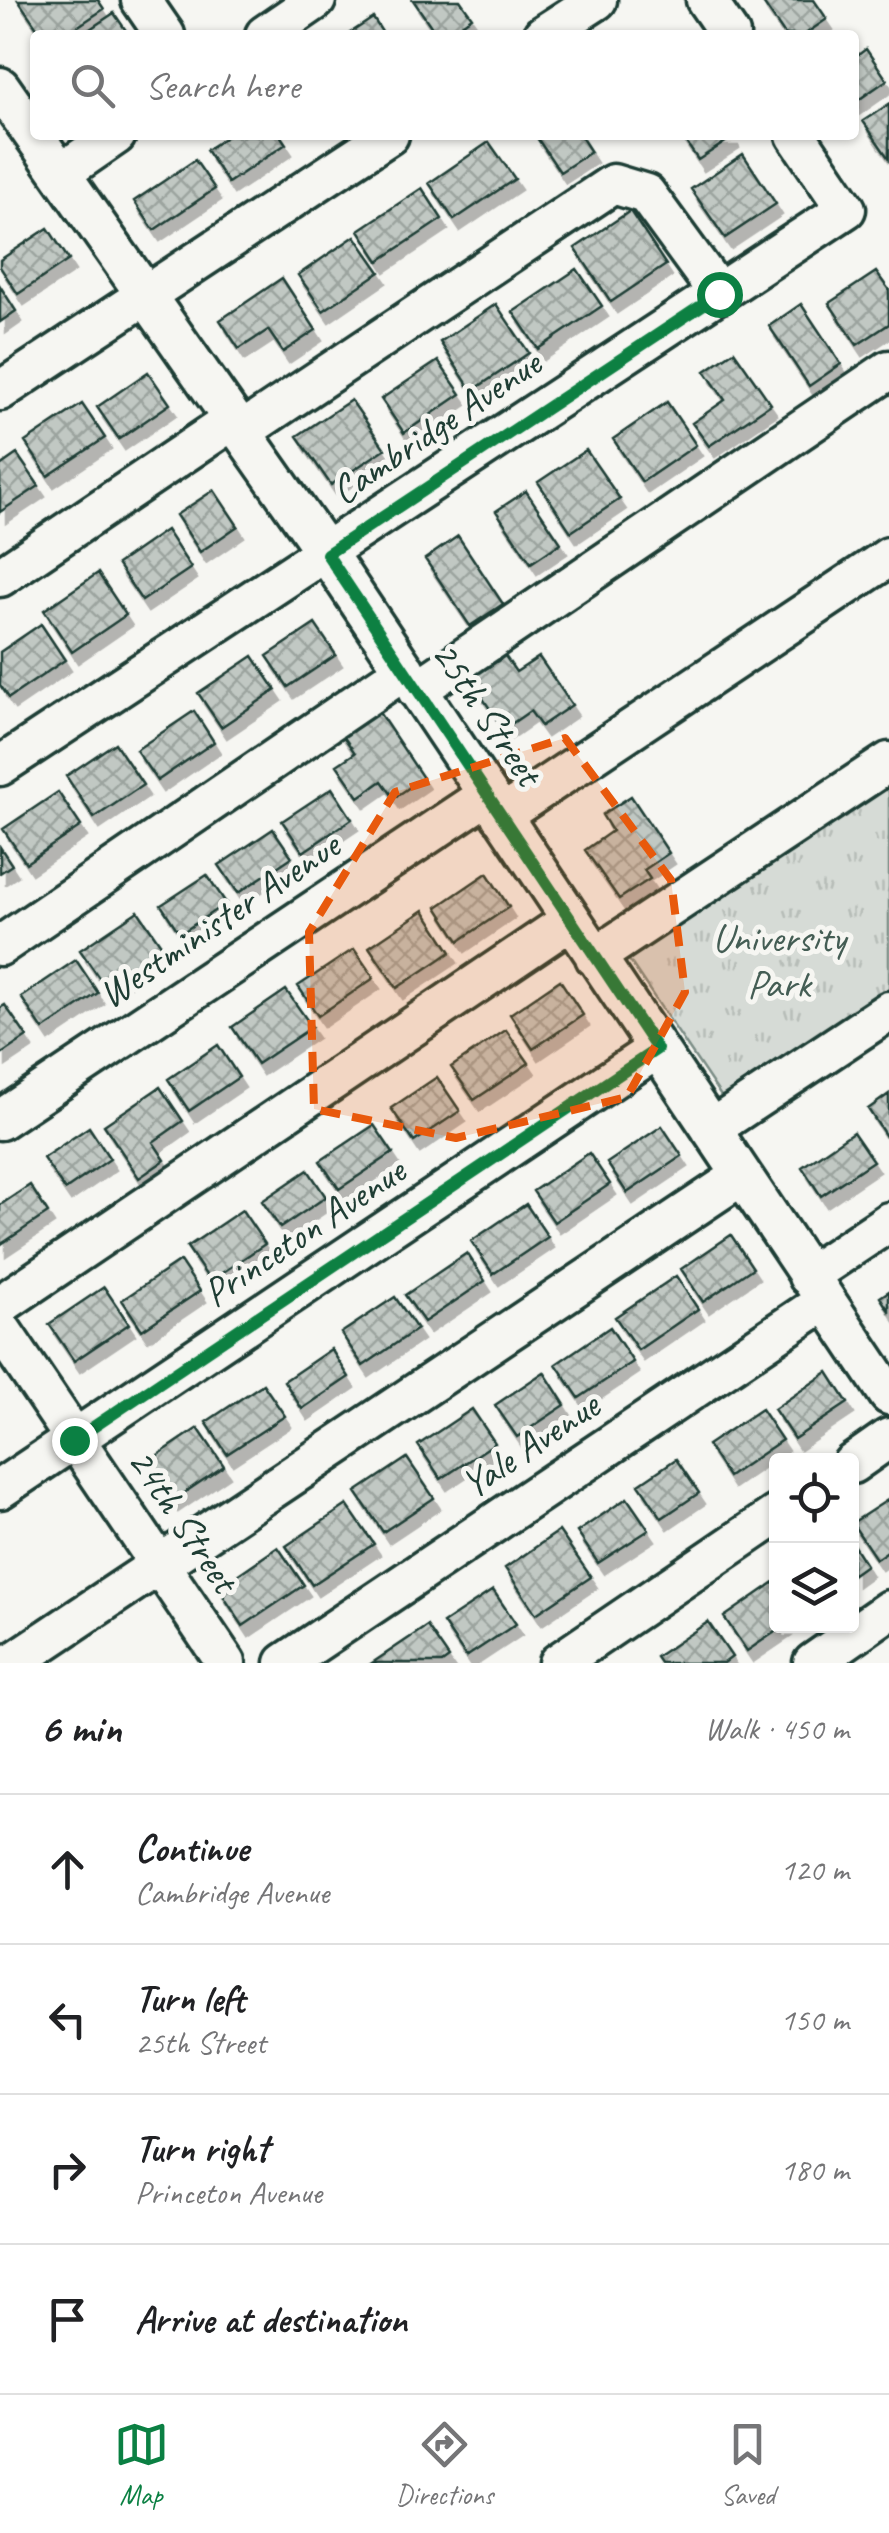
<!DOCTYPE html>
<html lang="en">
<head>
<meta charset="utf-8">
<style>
	:root { --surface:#fff; --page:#f6f6f6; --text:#202124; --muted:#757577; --line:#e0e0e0; --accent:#0b8043 }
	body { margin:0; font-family:Caveat,sans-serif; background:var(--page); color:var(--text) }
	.controls { position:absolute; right:30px; bottom:30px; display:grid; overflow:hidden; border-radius:10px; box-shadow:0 2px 8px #0004 }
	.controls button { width:90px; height:90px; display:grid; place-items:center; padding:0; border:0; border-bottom:2px solid var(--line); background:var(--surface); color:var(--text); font:50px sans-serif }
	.stop { position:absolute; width:30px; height:30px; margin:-22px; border:8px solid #0b8043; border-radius:50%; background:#fff }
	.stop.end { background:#0b8043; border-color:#fff; box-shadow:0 2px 10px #0008 }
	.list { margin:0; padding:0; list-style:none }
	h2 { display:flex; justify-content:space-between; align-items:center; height:130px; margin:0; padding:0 40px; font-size:42px }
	h2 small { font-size:32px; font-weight:400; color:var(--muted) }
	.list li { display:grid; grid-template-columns:65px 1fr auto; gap:30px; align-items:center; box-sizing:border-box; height:150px; padding:0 40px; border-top:2px solid var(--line) }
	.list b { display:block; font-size:38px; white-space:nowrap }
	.list p { margin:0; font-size:32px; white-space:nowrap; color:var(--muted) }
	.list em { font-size:32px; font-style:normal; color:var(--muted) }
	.icon { flex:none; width:55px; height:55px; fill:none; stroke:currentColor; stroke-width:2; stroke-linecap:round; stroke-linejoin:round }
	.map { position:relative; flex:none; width:889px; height:1663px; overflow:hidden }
	.search { position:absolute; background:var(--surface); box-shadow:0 2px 8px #0004; left:30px; right:30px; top:30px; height:110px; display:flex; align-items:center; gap:25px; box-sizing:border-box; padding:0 35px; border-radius:10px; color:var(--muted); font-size:38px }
	.sheet { height:730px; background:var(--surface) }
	nav { display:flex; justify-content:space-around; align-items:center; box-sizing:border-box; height:140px; border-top:2px solid var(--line); background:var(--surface); font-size:28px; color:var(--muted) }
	nav a { display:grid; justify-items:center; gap:5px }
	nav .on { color:var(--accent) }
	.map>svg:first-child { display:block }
</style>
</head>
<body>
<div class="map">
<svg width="889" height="1663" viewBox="0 0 889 1663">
	<defs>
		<pattern id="park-tufts" width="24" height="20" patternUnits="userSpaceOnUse" patternTransform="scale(2.5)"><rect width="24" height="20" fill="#d6dbd6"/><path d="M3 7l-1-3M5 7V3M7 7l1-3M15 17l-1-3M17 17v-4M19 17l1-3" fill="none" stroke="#b7bdb8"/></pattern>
		<pattern id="building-cross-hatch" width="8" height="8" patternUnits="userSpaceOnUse" patternTransform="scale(2.5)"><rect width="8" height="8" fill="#c1c8c3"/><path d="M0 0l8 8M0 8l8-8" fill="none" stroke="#9ca49f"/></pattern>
		<filter id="shadow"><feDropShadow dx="6" dy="11" stdDeviation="0" flood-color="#0004"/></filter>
	</defs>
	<rect width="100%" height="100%" fill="#f6f6f2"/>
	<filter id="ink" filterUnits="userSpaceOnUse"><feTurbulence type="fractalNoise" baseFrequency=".01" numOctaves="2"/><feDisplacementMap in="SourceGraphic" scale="20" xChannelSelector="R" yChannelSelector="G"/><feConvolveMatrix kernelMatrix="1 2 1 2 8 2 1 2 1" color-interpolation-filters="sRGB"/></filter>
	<g filter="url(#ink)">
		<path fill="url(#park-tufts)" stroke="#7a8c85" stroke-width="2.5" d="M889 775V998L729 1108 625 954Z"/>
		<path fill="url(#building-cross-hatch)" stroke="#1f3d34" stroke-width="2.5" filter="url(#shadow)" d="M18 0H98L104 9 65 35H42Z
			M413 0H460L472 17 445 35H437Z
			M761 0H814L827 19 804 35H785Z
			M114 13 129 35H81Z
			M373 18 384 35H347Z
			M866 49 887 80 854 103V58Z
			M889 104V159L863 121Z
			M229 135H280L286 144 228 183 206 150Z
			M535 135H580L591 152 560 172Z
			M681 135H732L733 137 698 160Z
			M489 142 515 179 454 220 429 183Z
			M743 154 776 204 725 238 691 189Z
			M195 160 215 189 154 230 134 201Z
			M422 188 442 219 379 261 359 230Z
			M630 211 666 265 611 302 575 248Z
			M48 228 69 260 18 294 0 267V260Z
			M355 236 380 272 323 311 298 275Z
			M577 269 602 306 538 349 513 312Z
			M876 272 889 290V324L857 345 829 303Z
			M282 278 316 330 283 352 268 330 239 349 220 320Z
			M0 286 16 311 0 322Z
			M496 304 529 353 472 391 440 342Z
			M801 304 841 364 809 386 769 326Z
			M734 351 771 404 709 446 692 423 725 400 705 371Z
			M438 361 461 394 404 433 381 399Z
			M148 372 170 404 119 439 97 407Z
			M351 400 385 449 331 485 297 436Z
			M667 402 696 445 642 482 613 439Z
			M82 404 105 438 48 476 25 442Z
			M586 450 620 499 571 532 538 482Z
			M17 454 39 486 0 512V466Z
			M214 490 238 526 200 552 176 515Z
			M526 491 561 543 531 563 496 511Z
			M166 530 191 568 142 601 117 564Z
			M458 536 503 604 470 626 425 559Z
			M98 573 126 615 72 652 44 610Z
			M41 624 65 660 9 698 0 685V652Z
			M315 624 336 655 288 687 267 656Z
			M503 653 516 672 539 657 572 705 541 726 530 711 504 729 468 677Z
			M253 656 276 690 221 727 198 693Z
			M372 702 423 778 394 798 382 781 359 797 337 765 355 753 336 726Z
			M194 711 214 742 157 781 136 750Z
			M115 743 143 785 94 818 66 776Z
			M332 788 352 819 303 852 282 821Z
			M58 792 81 826 26 863 3 829Z
			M631 796 669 853 644 870 650 879 619 899 585 850 612 831 602 815Z
			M273 829 292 857 238 893 219 865Z
			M0 847 12 865 0 873Z
			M487 873 509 907 459 941 437 907Z
			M207 875 226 903 180 934 161 905Z
			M424 910 451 952 397 988 369 947Z
			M138 911 164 949 106 988 80 950Z
			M354 949 374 978 318 1016 298 986Z
			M76 960 98 993 43 1030 21 997Z
			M560 980 583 1015 533 1049 510 1014Z
			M286 990 312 1027 257 1064 232 1027Z
			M5 1005 27 1037 0 1055V1008Z
			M506 1030 529 1063 474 1100 451 1067Z
			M218 1045 239 1077 189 1111 168 1079Z
			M437 1077 460 1111 414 1142 391 1108Z
			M160 1087 183 1121 153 1142 165 1160 139 1178 104 1125Z
			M889 1094V1141L868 1109Z
			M374 1125 393 1153 339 1189 320 1161Z
			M662 1126 682 1156 627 1193 607 1163Z
			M89 1127 110 1159 65 1190 43 1158Z
			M853 1132 873 1161 821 1196 802 1167Z
			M589 1153 610 1184 554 1222 533 1191Z
			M308 1170 326 1197 280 1228 262 1201Z
			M30 1185 48 1213 0 1245V1205Z
			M526 1204 548 1237 493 1274 471 1241Z
			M242 1210 265 1244 210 1281 187 1247Z
			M731 1235 753 1268 703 1302 681 1269Z
			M467 1253 485 1281 424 1322 405 1295Z
			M180 1261 200 1291 142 1330 122 1300Z
			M676 1276 698 1309 638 1350 615 1317Z
			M104 1287 129 1324 74 1361 49 1324Z
			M889 1291V1311L880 1297Z
			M395 1297 417 1329 363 1366 341 1333Z
			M610 1327 633 1362 579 1398 556 1364Z
			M331 1349 349 1377 302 1409 284 1381Z
			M544 1372 565 1405 517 1437 495 1405Z
			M828 1372 848 1403 794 1439 774 1409Z
			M263 1384 285 1416 227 1454 206 1422Z
			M472 1409 495 1443 441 1479 418 1445Z
			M761 1409 782 1440 728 1477 707 1445Z
			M198 1428 224 1466 172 1501 146 1463Z
			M407 1458 434 1498 383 1532 356 1492Z
			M676 1459 699 1493 662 1518 639 1484Z
			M627 1498 649 1530 598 1563 577 1532Z
			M889 1499V1550L876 1559 852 1523Z
			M347 1505 374 1544 312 1585 286 1546Z
			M559 1531 591 1577 536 1614 505 1568Z
			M852 1543 866 1565 852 1575Z
			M278 1547 304 1585 243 1626 218 1588Z
			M776 1581V1626H784L747 1651 724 1617Z
			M493 1590 516 1624 466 1657 443 1623Z
			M708 1622 732 1657 724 1663H660L656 1657Z
			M427 1626 449 1658 442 1663H372Z"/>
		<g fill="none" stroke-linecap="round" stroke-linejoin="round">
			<g stroke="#1f3d34" stroke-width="45">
				<path id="minor" d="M141 0 165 35
					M706 0 730 35
					M265 35 316 0
					M543 35 597 0
					M0 87 327 554 889 1395
					M61 173 116 135
					M0 391 389 135
					M241 432 613 184 646 194 719 294
					M0 577 233 420
					M417 690 889 370
					M0 766 846 209 796 135
					M501 816 889 557
					M0 946 405 670
					M595 957 889 762
					M0 1120 487 795
					M711 1129 889 1011
					M808 1276 889 1222
					M0 1305 571 920
					M0 1328 226 1663
					M852 1464 889 1438
					M0 1489 657 1049
					M12 1663 741 1176
					M285 1663 825 1301
					M558 1663 776 1515
					M813 1663 889 1610"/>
			</g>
			<use href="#minor" stroke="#f6f6f2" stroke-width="38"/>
		</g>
	</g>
	<g fill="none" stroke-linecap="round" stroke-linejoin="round" filter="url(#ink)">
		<path stroke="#0b8043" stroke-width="12" d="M74 1440 657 1049 327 554 719 294"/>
	</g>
	<path fill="#e8590c" fill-opacity="0.2" stroke="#e8590c" stroke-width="8" stroke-dasharray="20 12" stroke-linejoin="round" d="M565 738 671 880 685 992 627 1097 456 1138 314 1109 309 932 395 792Z"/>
	<g text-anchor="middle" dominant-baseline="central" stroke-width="10" stroke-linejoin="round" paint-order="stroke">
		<g font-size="40" fill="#1f3d34" stroke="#f6f6f2">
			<text transform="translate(436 427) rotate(-34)">Cambridge Avenue</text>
			<text transform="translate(487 713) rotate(56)">25th Street</text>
			<text transform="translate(219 920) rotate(-34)">Westminister Avenue</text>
			<text transform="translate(304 1232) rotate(-34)">Princeton Avenue</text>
			<text transform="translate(530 1445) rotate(-34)">Yale Avenue</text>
			<text transform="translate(183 1520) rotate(56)">24th Street</text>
		</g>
		<g font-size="40" fill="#445d54" stroke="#f6f6f2">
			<text x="779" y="938">University<tspan x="779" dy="46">Park</tspan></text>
		</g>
	</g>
</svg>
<div class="controls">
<button><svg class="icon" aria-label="locate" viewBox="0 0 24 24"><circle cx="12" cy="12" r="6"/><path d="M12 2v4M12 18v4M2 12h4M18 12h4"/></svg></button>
<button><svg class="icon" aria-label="layers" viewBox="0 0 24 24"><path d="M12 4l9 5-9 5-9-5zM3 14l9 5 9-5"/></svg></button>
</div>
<div class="stop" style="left:719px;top:294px"></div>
<div class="stop end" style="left:74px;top:1440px"></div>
<div class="search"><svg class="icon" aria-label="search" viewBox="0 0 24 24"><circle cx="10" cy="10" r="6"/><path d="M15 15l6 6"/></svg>Search here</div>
</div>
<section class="sheet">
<h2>6 min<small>Walk · 450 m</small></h2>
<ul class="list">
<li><svg class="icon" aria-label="ahead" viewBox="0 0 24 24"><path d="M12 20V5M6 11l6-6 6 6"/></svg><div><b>Continue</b><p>Cambridge Avenue</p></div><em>120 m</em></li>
<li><svg class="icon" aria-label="left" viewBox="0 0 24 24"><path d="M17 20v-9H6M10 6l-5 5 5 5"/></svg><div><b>Turn left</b><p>25th Street</p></div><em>150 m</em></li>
<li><svg class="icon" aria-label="right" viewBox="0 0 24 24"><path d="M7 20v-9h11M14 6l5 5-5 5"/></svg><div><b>Turn right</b><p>Princeton Avenue</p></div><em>180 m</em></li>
<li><svg class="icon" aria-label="arrive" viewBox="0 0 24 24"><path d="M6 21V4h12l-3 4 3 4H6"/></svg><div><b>Arrive at destination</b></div></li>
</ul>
</section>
<nav>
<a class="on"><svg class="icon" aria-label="map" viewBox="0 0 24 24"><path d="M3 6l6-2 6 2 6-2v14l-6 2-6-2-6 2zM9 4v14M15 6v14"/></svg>Map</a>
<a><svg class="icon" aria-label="directions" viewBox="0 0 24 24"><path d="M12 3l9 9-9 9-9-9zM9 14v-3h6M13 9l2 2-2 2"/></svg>Directions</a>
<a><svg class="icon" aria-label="saved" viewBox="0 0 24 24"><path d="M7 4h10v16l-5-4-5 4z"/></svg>Saved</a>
</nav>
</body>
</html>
